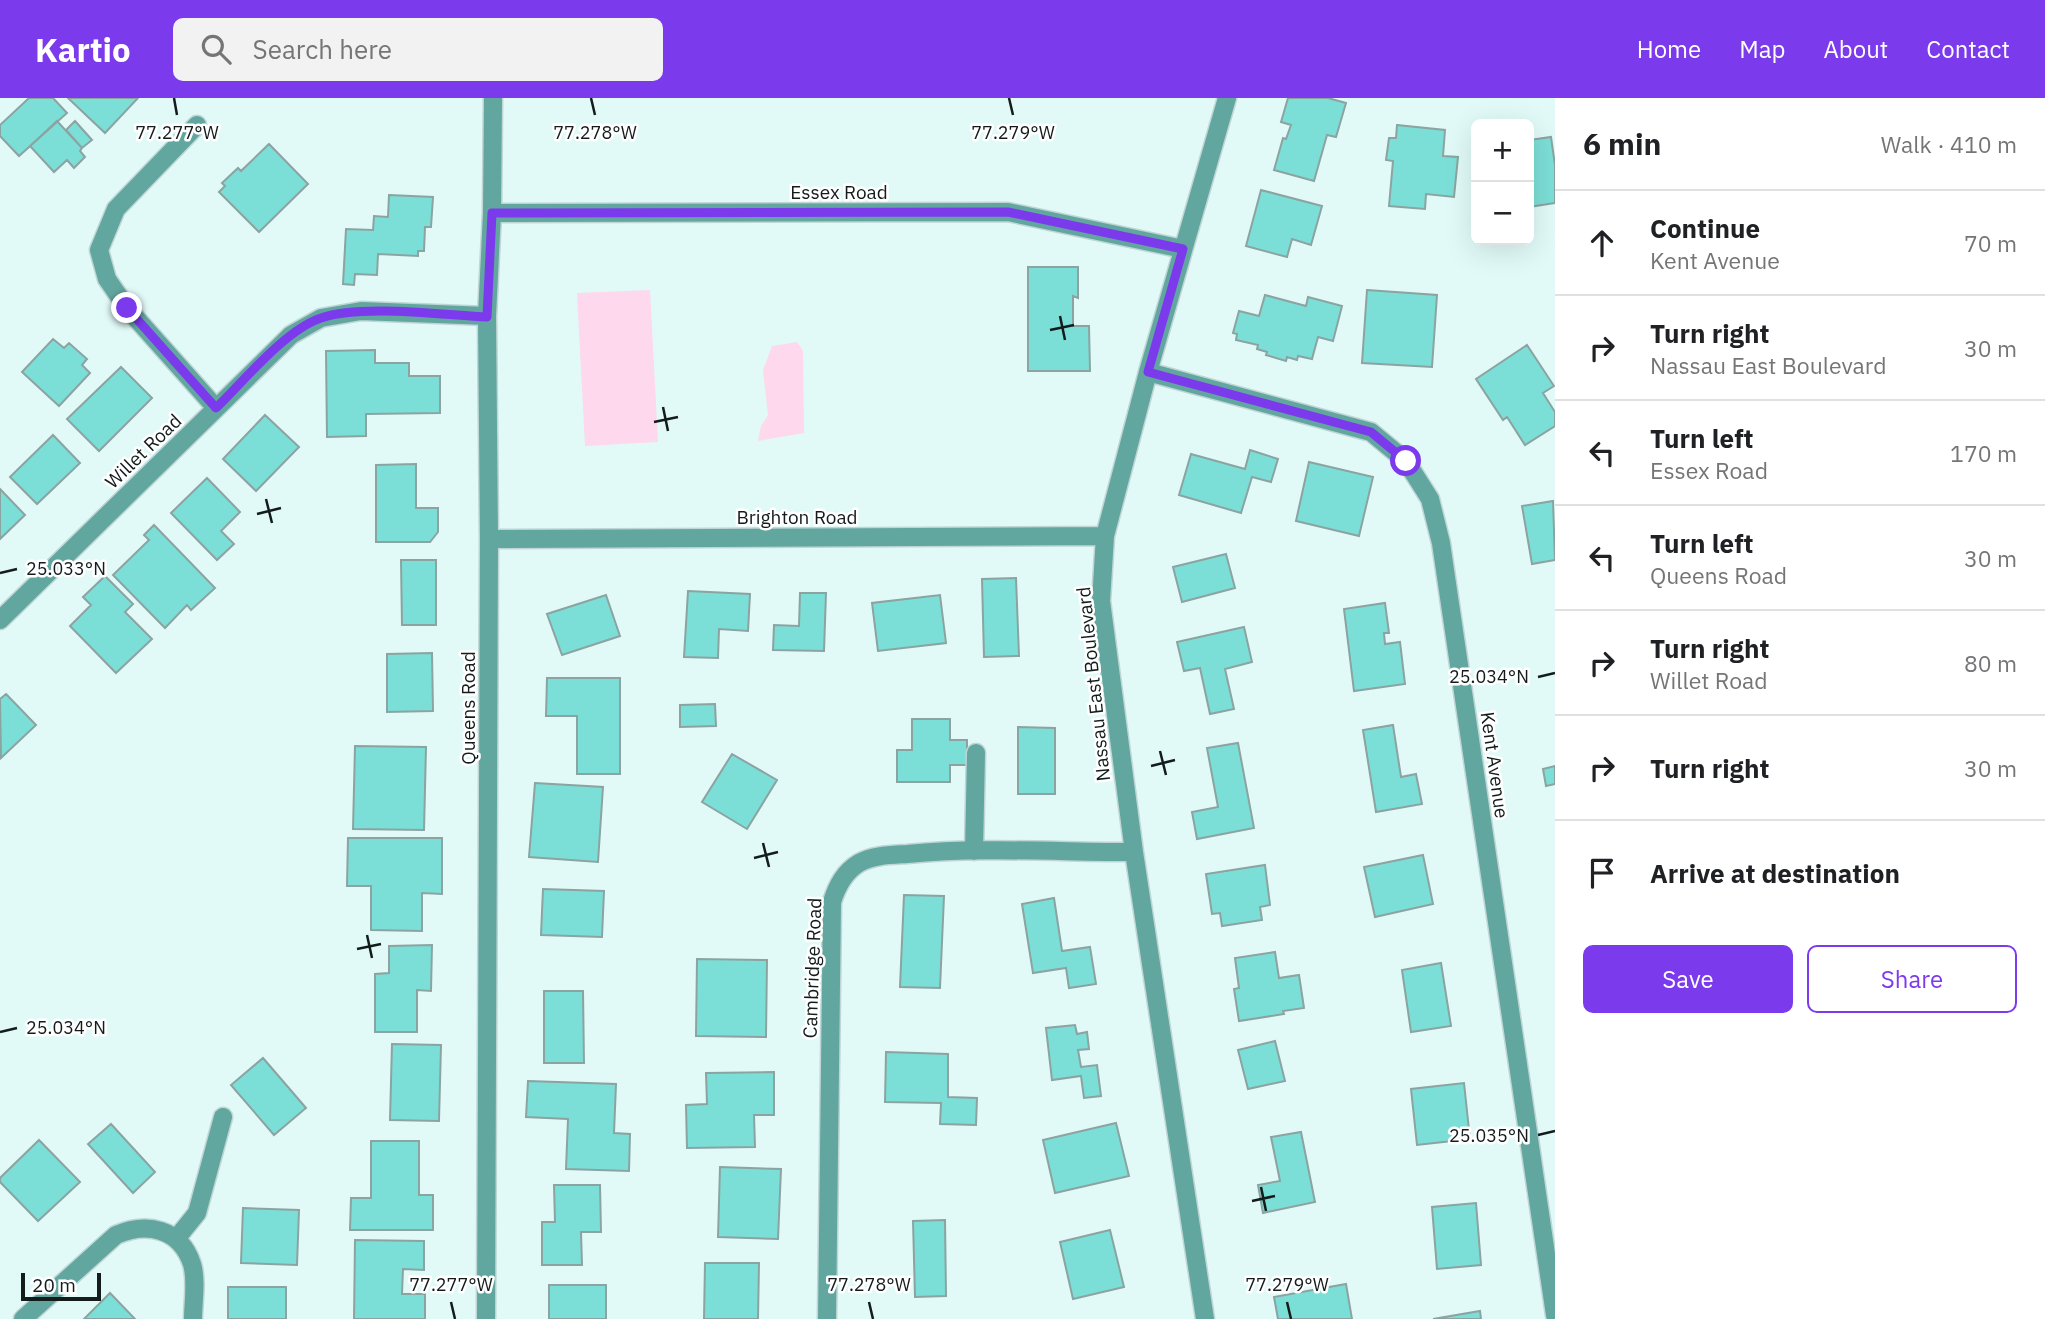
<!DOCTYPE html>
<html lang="en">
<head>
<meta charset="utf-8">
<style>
	:root { --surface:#fff; --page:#f2f2f2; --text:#202124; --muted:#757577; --line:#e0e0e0; --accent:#7c3aed }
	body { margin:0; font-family:"IBM Plex Sans",sans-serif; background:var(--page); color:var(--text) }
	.controls { position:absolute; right:21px; top:21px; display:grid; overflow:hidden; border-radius:10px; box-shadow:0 7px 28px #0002 }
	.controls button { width:63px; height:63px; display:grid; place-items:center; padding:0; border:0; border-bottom:2px solid var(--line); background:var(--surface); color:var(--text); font:35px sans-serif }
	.scale { position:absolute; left:21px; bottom:18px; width:80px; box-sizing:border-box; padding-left:7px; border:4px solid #131c1b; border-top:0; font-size:19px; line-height:24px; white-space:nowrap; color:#131c1b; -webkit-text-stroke:5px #fff; paint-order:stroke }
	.stop { position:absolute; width:21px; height:21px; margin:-16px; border:5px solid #7c3aed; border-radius:50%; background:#fff }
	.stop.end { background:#7c3aed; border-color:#fff; box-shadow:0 2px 7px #0008 }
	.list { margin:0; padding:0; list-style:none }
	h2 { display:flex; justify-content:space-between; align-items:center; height:91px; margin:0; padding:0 28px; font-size:30px }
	h2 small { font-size:23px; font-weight:400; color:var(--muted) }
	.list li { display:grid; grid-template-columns:46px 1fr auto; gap:21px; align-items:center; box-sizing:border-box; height:105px; padding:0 28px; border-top:2px solid var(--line) }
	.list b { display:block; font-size:26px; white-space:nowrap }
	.list p { margin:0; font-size:23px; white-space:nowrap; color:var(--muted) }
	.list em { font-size:23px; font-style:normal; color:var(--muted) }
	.actions { display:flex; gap:14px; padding:21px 28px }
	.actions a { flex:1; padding:16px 0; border:2px solid var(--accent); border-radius:10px; text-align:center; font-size:24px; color:var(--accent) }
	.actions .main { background:var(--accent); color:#fff }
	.icon { flex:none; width:38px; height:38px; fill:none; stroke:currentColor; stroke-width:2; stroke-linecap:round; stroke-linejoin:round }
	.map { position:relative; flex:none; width:1555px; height:1221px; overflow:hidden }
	header { display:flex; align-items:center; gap:42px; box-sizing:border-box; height:98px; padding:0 35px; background:var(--accent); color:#fff }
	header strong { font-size:33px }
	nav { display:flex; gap:38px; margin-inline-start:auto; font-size:24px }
	.search { width:490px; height:63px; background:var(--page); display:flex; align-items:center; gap:18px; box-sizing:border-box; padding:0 24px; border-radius:10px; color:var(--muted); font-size:26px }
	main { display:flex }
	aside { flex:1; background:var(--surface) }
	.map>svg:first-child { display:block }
</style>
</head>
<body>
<header>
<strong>Kartio</strong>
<div class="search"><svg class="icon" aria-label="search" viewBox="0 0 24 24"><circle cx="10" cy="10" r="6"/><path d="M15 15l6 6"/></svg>Search here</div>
<nav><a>Home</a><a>Map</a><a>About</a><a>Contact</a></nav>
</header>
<main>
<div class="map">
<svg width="1555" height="1221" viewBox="0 0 1555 1221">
	<rect width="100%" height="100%" fill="#e1faf8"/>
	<path fill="#fed8ec" d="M650 192 658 344 585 348 577 195Z
		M797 244 803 253 804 335 758 343 761 328 768 317 763 272 772 248Z"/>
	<path fill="#7cdfd7" stroke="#8ba3a1" stroke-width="2" d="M29 0H53L67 15 19 58 0 38V27Z
		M68 0H138L105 35Z
		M1288 0H1328L1346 5 1336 39 1327 37 1314 83 1274 72 1283 40 1286 41 1291 27 1281 24Z
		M57 23 82 50 80 53 85 59 74 70 67 62 54 74 30 48Z
		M75 23 92 42 82 50 66 32Z
		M1397 27 1445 32 1443 58 1458 59 1454 99 1426 96 1425 111 1389 108 1393 63 1386 62 1389 40H1396Z
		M1551 39 1555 67V105L1529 109V42Z
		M269 46 308 86 259 134 219 94 225 88 222 85 238 70 241 73Z
		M1261 92 1322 108 1311 147 1292 141 1287 159 1246 148Z
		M389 97 433 99 431 129H425L424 153H418V158L378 156 377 177 355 176 354 187 343 186 346 131 373 132 374 118 388 119Z
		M1028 169H1078V200L1073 198V228H1089L1090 273H1028Z
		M1367 192 1437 197 1432 269 1362 265Z
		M1265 197 1306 208 1308 199 1342 208 1333 243 1318 239 1312 261 1298 258 1297 262 1287 259 1286 263 1266 257 1267 254 1257 251 1258 247 1236 242 1237 236 1233 235 1239 213 1259 218Z
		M53 241 64 250 69 245 87 261 82 267 90 275 59 308 22 274Z
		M1527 247 1554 288 1543 295 1555 314V328L1525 347 1507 319 1503 322 1476 281Z
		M375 252V265H409V278H440V315L366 316V338L327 339 326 253Z
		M121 269 152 300 99 353 67 321Z
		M265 317 299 349 256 393 223 361Z
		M53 337 80 365 37 406 10 379Z
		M1250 352 1278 361 1271 384 1252 379 1241 415 1179 397 1191 356 1245 371Z
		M1309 364 1373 379 1359 438 1296 423Z
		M416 366V410H438V434L430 444H376V367Z
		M207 380 240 414 221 433 234 446 217 462 171 415Z
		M0 391 25 417 0 441Z
		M1553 403 1555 462 1532 466 1522 408Z
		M154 427 215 490 191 512 187 507 165 530 113 477 149 442 144 437Z
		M1226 456 1235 490 1182 504 1173 469Z
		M401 462H436V527H402Z
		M105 478 133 506 125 514 152 541 116 575 70 528 91 507 83 499Z
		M1016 480 1019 558 984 559 982 481Z
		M688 493 750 496 748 533 719 531 718 560 684 559Z
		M800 495H826L824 553 773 552 774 527 799 528Z
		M606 497 620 538 562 557 547 516Z
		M940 497 946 545 878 553 872 505Z
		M1385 505 1389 535H1384L1385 546 1400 544 1405 586 1354 593 1344 511Z
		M1244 529 1252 564 1225 571 1234 611 1210 616 1200 570 1184 573 1177 544Z
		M432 555 433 613 387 614V556Z
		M547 580H620V676H577V618H546Z
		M6 596 36 627 1 660 0 601Z
		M715 606 716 628 680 629V607Z
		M912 621H950V642H967V667H950V684H897V652H912Z
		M1393 627 1401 679 1416 676 1422 706 1376 714 1363 632Z
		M1018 629 1055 630V696H1018Z
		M1238 645 1254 730 1197 741 1192 714 1218 709 1207 650Z
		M355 648 426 649 424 732 353 731Z
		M732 656 777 682 747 731 702 704Z
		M1555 668V686L1546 688 1543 671Z
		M535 685 603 689 598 764 529 759Z
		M348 740H442V796L422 795V833L371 832V788H347Z
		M1423 757 1433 806 1375 819 1364 769Z
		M1265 767 1270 807 1260 809 1262 822 1222 828 1220 815 1212 816 1206 776Z
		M543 791 604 793 602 839 541 837Z
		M904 797 944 798 940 890 900 889Z
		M1054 800 1062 853 1090 849 1096 886 1069 890 1066 870 1033 875 1022 806Z
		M432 847 431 893 417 892V934H375V876L389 875V848Z
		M1275 854 1279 880 1299 877 1304 910 1283 913 1284 916 1239 923 1234 891 1239 890 1235 860Z
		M697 861 767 862 766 939 696 938Z
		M1441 865 1451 928 1411 934 1402 872Z
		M544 893H583L584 965H544Z
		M1075 927 1077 936 1087 934 1089 951 1078 952 1081 969 1097 967 1101 998 1084 1000 1081 978 1052 982 1046 930Z
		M1275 943 1285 983 1248 991 1238 952Z
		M392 946 441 947 439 1023 390 1022Z
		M886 954 948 956V999L977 1000 976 1027 940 1026 941 1005 885 1004Z
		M263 960 306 1010 274 1037 231 987Z
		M774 974V1017H754L755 1049 687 1050 686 1007 707 1006 706 975Z
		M528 983 616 986 614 1035 630 1036 629 1073 566 1071 568 1021 526 1019Z
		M1464 985 1470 1041 1417 1047 1411 991Z
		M1116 1025 1129 1078 1055 1095 1043 1042Z
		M111 1026 155 1074 133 1095 88 1046Z
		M1301 1034 1315 1104 1263 1115 1258 1087 1280 1083 1271 1039Z
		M39 1042 80 1084 38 1123 0 1084V1080Z
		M371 1043H419V1097H433V1132H350L351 1100H371Z
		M720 1069 781 1071 778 1141 718 1139Z
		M554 1087H600L601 1134H581L582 1167H542V1124H555Z
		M1476 1105 1481 1167 1437 1171 1432 1109Z
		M243 1110 299 1112 297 1167 241 1165Z
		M945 1122 946 1198 915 1199 913 1123Z
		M1110 1132 1124 1189 1073 1201 1060 1144Z
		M355 1142 424 1143V1172L403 1171 402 1196H425V1221H354Z
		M705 1165H759L758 1221H704Z
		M1346 1186 1352 1221H1278L1274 1199Z
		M549 1187H606V1221H549Z
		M228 1189H286V1221H228Z
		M110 1195 135 1221H84Z
		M1480 1213 1481 1221H1433Z"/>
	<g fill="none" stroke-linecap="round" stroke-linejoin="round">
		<g stroke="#c0d6d5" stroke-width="21">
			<path id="minor" d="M197 27 116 111 99 152 107 181 127 210 216 310
				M492 115 1008 114 1183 151
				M1148 274 1371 334 1406 363 1430 401 1441 445 1555 1217
				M489 441 1105 438
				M0 522 291 237 321 220 361 213 487 218
				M974 753 976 655
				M176 1141 197 1115 223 1019
				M23 1221 116 1137C147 1124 180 1130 192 1166 197 1183 193 1204 193 1221
				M486 1221 489 441 487 218 492 115 493 0
				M827 1221 832 804C837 788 844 774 859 765 873 757 891 757 907 756 982 749 1059 754 1134 754
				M1205 1221 1134 754 1101 503 1105 438 1148 274 1227 0"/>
		</g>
		<use href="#minor" stroke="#62a6a0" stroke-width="18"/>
	</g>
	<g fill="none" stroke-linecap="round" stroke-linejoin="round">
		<path stroke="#7c3aed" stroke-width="9" d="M127 210 216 310C244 283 285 232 321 220 361 206 443 217 487 219L492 115 1008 114 1183 151 1148 274 1371 334 1406 363"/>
	</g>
	<path fill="none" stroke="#131c1b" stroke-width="2.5" d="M174 0 177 17M591 0 595 17M1009 0 1013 17M1060 218 1065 242M1050 232 1074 227M663 309 668 333M654 324 678 319M266 401 272 425M257 416 281 410M0 475 17 471M1538 579 1555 575M1160 653 1166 677M1151 668 1175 662M763 745 769 769M754 760 778 754M367 837 372 860M357 851 381 846M0 934 17 930M1538 1037 1555 1033M1261 1089 1266 1113M1252 1103 1275 1098M451 1204 455 1221M869 1204 873 1221M1287 1204 1291 1221"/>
	<g text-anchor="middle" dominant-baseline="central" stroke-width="5" stroke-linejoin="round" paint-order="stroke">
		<g font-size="19" fill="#131c1b" stroke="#fff">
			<text x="839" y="94">Essex Road</text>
			<text transform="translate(143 353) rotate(-44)">Willet Road</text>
			<text x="797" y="419">Brighton Road</text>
			<text transform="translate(1093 586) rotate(-96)">Nassau East Boulevard</text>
			<text transform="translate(468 610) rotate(-90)">Queens Road</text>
			<text transform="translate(1495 667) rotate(82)">Kent Avenue</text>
			<text transform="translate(812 870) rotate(-88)">Cambridge Road</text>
		</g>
	</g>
	<g font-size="18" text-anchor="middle" fill="#131c1b" stroke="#fff" stroke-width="5" stroke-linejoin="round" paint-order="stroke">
		<text x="177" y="41">77.277°W</text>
		<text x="595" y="41">77.278°W</text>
		<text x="1013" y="41">77.279°W</text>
		<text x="66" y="477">25.033°N</text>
		<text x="1489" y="585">25.034°N</text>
		<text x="66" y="936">25.034°N</text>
		<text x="1489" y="1044">25.035°N</text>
		<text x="451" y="1193">77.277°W</text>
		<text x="869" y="1193">77.278°W</text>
		<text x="1287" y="1193">77.279°W</text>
	</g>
</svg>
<div class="controls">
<button>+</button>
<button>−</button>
</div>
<div class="scale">20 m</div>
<div class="stop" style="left:1406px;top:363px"></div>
<div class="stop end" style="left:127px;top:210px"></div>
</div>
<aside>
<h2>6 min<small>Walk · 410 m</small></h2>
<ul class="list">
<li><svg class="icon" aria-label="ahead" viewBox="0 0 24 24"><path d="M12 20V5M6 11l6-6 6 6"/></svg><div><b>Continue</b><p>Kent Avenue</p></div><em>70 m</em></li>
<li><svg class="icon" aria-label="right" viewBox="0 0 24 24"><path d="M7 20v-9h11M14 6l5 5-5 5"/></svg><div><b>Turn right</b><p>Nassau East Boulevard</p></div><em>30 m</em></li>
<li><svg class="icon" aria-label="left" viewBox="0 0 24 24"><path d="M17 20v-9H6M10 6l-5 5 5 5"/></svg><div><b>Turn left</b><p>Essex Road</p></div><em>170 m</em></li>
<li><svg class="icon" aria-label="left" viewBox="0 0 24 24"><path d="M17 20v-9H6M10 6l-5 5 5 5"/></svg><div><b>Turn left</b><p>Queens Road</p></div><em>30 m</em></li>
<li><svg class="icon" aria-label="right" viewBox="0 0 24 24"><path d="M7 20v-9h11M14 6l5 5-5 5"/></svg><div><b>Turn right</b><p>Willet Road</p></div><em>80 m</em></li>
<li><svg class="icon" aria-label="right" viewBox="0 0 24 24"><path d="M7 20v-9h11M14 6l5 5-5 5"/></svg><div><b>Turn right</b></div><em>30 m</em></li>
<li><svg class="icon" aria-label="arrive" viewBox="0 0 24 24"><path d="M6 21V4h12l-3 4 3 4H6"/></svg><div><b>Arrive at destination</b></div></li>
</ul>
<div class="actions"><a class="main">Save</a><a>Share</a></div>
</aside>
</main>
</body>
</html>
